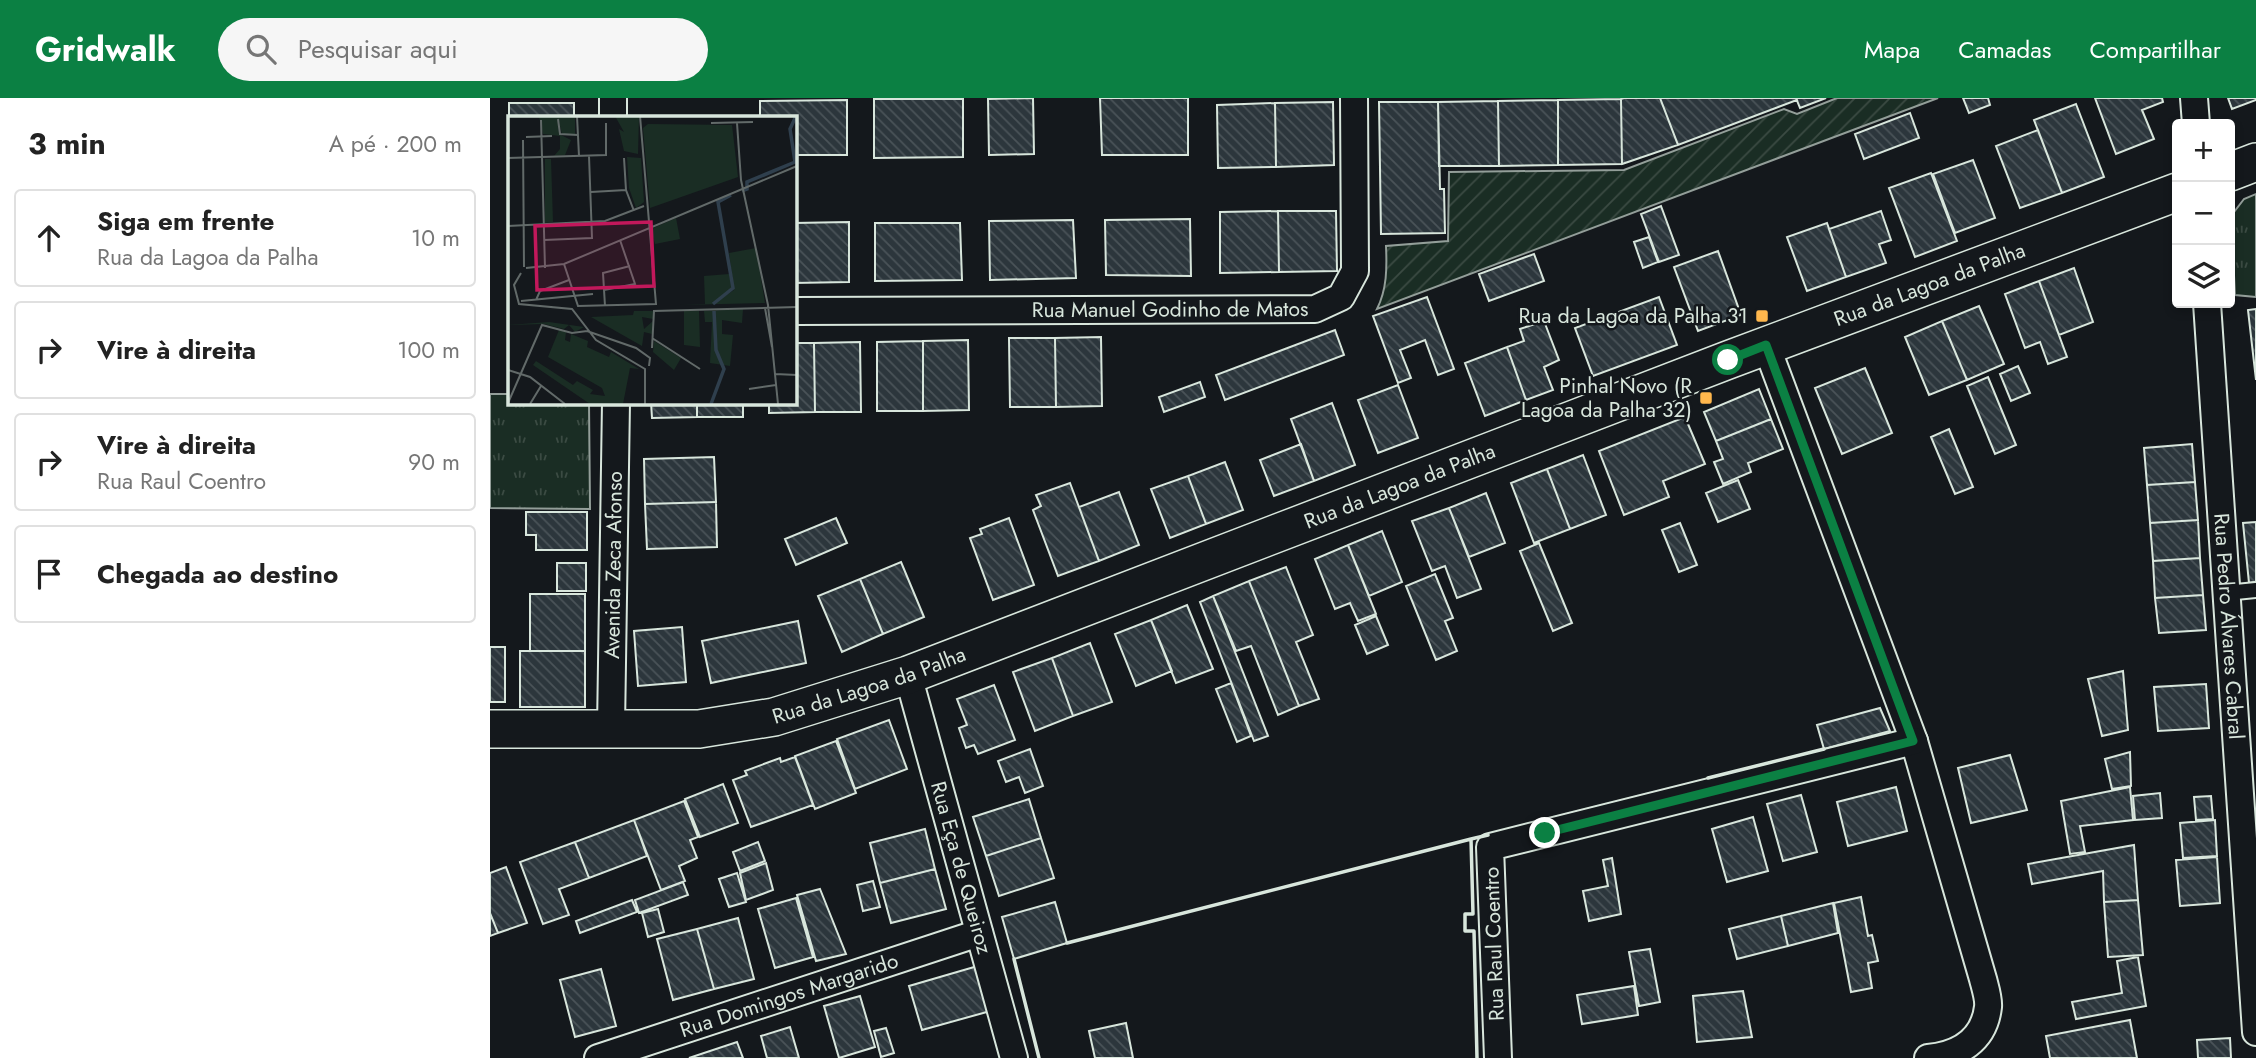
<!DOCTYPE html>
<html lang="pt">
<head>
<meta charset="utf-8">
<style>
	:root { --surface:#fff; --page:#f6f6f6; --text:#222; --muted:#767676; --line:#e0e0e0; --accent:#0b8043 }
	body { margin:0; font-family:Jost,sans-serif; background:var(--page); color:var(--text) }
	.controls { position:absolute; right:21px; top:21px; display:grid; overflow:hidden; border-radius:7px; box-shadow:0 4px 10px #0003 }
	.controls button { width:63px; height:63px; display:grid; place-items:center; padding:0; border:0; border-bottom:2px solid var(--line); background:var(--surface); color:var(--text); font:35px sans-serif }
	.stop { position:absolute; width:21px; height:21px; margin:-16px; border:5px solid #0b8043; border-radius:50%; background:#fff }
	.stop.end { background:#0b8043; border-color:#fff; box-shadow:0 2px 7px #0008 }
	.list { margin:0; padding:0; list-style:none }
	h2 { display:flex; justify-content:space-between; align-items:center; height:91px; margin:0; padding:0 28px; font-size:30px }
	h2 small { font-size:23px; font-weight:400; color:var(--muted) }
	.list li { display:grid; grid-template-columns:46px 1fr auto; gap:21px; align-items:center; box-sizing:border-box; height:98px; margin:0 14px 14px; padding:0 14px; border:2px solid var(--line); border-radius:7px }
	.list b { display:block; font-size:26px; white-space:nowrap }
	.list p { margin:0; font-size:23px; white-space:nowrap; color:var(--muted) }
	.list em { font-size:23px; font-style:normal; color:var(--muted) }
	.icon { flex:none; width:38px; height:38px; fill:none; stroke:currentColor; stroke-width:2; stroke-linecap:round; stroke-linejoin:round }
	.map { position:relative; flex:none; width:1766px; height:960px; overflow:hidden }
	header { display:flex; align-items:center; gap:42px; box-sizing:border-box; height:98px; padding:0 35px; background:var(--accent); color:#fff }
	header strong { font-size:33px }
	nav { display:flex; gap:38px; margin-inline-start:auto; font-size:24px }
	.search { width:490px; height:63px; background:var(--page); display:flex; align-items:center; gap:18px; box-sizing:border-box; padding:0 24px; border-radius:38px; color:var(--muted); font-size:26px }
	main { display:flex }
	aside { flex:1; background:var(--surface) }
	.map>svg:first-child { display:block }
</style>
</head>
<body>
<header>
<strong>Gridwalk</strong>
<div class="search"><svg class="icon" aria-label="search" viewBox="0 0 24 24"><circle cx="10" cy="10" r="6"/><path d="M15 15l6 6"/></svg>Pesquisar aqui</div>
<nav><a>Mapa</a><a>Camadas</a><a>Compartilhar</a></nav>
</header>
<main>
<aside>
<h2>3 min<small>A pé · 200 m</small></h2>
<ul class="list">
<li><svg class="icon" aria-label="ahead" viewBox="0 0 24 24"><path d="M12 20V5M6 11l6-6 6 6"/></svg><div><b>Siga em frente</b><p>Rua da Lagoa da Palha</p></div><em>10 m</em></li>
<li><svg class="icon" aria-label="right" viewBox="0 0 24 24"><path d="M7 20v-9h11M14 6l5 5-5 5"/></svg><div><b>Vire à direita</b></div><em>100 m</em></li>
<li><svg class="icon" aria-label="right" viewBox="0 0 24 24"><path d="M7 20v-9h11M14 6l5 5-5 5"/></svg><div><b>Vire à direita</b><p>Rua Raul Coentro</p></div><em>90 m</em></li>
<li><svg class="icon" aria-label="arrive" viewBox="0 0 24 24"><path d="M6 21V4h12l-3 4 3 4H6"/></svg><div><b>Chegada ao destino</b></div></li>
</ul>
</aside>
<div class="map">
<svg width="1766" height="960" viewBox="0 0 1766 960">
	<defs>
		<pattern id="grass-tufts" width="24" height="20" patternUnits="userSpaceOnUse" patternTransform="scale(1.75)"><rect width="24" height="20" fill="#1a2d24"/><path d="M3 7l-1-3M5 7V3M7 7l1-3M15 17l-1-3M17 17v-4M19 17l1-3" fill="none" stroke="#3b4b43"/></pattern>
		<pattern id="garden-furrows" width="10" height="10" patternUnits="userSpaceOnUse" patternTransform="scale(1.75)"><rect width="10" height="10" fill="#1a2d24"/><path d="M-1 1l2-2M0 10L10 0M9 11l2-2" fill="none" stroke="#3b4b43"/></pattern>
		<pattern id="building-back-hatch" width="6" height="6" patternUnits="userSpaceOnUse" patternTransform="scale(1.75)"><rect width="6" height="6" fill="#2c363c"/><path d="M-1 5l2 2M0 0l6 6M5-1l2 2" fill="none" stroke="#4a5358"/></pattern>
	</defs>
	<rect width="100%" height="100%" fill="#14181c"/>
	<path fill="url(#grass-tufts)" stroke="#939e99" stroke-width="2" d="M1766 96V199L1745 197 1741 118 1754 101Z
		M0 296H19V304L99 305 100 411 0 410Z"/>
	<path fill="url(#garden-furrows)" stroke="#939e99" stroke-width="2" d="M1347 0H1448L887 211C897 191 897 170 896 148L958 143 959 74 1134 72 1294 11 1307 16Z"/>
	<path fill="url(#building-back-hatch)" stroke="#d8e6dc" stroke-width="2" d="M543 0 544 56 499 57 498 1Z
		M610 0H698V57H612Z
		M1134 0H1170L1188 47 1132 66 1131 1Z
		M1170 0H1306L1307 2 1188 47Z
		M1306 0H1336L1310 10Z
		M1473 0H1498L1500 7 1479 15Z
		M1605 0H1672L1673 4 1652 12 1664 41 1626 56Z
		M1738 0H1766V2L1742 11Z
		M384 1H473V59L384 60Z
		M1131 1 1132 66 1068 67V2Z
		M357 2V57H304V19H270V3Z
		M1068 2V67L1009 68 1008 3Z
		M1008 3 1009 68H949L948 4Z
		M843 4 844 67 786 69 785 5Z
		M889 4H948L950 91H954L955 135 891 136Z
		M19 5H84V19H19V62Z
		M785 5 786 69 728 70 727 7Z
		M1586 6 1614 79 1572 95 1544 22Z
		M1420 15 1429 40 1374 61 1365 36Z
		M1548 32 1572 95 1530 110 1506 48Z
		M1483 62 1505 120 1465 135 1443 76Z
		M1441 75 1467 143 1425 159 1399 90Z
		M1171 108 1189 157 1169 164 1151 116Z
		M788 113 789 174 730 175V114Z
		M788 113H846L847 173 789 174Z
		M1391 113 1401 142 1389 146 1396 165 1356 179 1339 131Z
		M700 121 701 178 616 177 615 122Z
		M583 122 586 180 500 182 499 123Z
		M359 124V184L304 185V125Z
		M385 125H470L472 182 385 183Z
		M1337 125 1356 179 1317 193 1297 139Z
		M1159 139 1168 164 1153 170 1144 144Z
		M1228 153 1251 217 1208 233 1184 169Z
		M1044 156 1054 183 999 203 989 176Z
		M1584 170 1603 224 1569 237 1549 183Z
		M1549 183 1577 259 1558 266 1550 244 1535 250 1515 196Z
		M937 199 964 271 948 277 935 242 910 252 921 280 908 285 883 218Z
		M1169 199 1187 247 1103 278 1085 230Z
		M1489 208 1514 266 1477 282 1452 223Z
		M1766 211V282L1758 212Z
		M1054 223 1069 262 1054 269 1063 292 1036 302 1017 249 1034 243 1030 231Z
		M1452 223 1477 282 1439 297 1415 239Z
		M845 232 854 257 735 302 726 277Z
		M611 239 612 308 566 309 565 240Z
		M519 240H565L566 309H520Z
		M478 242 479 312 433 313V243Z
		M433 243V313H387V244Z
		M370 244 371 314H325L324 245Z
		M304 245H324L325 314 279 315V304H304Z
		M1017 249 1036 302 995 318 975 265Z
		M1528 268 1540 295 1521 303 1510 276Z
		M1375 270 1402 335 1352 356 1325 290Z
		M1498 279 1526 347 1505 356 1477 288Z
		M710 284 715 299 674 314 669 299Z
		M908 287 928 340 888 355 868 302Z
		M1269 291 1281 321 1226 343 1214 314Z
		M161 304H207V319L162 320Z
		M207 304H253V319H207Z
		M842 305 865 367 824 383 801 321Z
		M1195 319 1215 366 1173 383 1179 399 1134 417 1109 353Z
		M1281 321 1293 351 1258 365 1261 374 1233 386 1224 364 1233 361 1226 343Z
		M1459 331 1483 389 1465 396 1441 339Z
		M811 346 824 383 784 398 770 362Z
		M1702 346 1705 384 1657 387 1654 350Z
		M1093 357 1116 417 1080 431 1057 371Z
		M224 359 226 404 155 406 154 361Z
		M735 364 753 412 716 426 698 378Z
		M1057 371 1080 431 1044 445 1021 385Z
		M698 378 716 426 680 440 661 391Z
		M1248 382 1260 411 1228 424 1216 395Z
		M1705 384 1708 422 1660 425 1657 387Z
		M580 385 609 463 568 478 543 412 551 408 546 397Z
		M629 394 649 447 609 463 589 409Z
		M996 395 1015 445 979 459 959 410Z
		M226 404 227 449 157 451 155 406Z
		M959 410 991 491 967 500 955 468 942 473 922 423Z
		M36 414H97V452H46V437H36Z
		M346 420 357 445 306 467 295 441Z
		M519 420 544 487 503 502 480 440 492 436 490 431Z
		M1708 422 1710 460 1663 463 1660 425Z
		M1766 424V484L1759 485 1753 425Z
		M1190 425 1207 467 1189 474 1172 432Z
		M892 433 912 484 879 498 858 447Z
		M1049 445 1082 525 1063 533 1030 453Z
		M858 447 886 516 868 523 860 505 845 511 825 461Z
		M1710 460 1713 497 1665 500 1663 463Z
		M411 464 434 519 393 536 370 481Z
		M67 465H96V493H67Z
		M796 469 823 537 806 544 829 601 809 608 759 483Z
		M945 476 963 520 955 523 967 553 946 562 916 488Z
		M370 481 393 536 352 554 328 498Z
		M759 483 809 608 788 617 761 548 746 553 723 498Z
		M40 496H95V553H40Z
		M1713 497 1716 532 1669 535 1665 500Z
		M723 498 778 638 764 643 710 504Z
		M697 507 723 571 686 585 661 522Z
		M886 518 898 547 877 556 865 527Z
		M661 522 682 573 646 588 625 536Z
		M308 523 316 565 221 585 212 543Z
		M192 529 196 584 148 588 144 533Z
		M600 545 622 604 583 618 562 560Z
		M0 549H15V604H0Z
		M30 553H95V609H30Z
		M562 560 583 618 545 633 523 574Z
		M1633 573 1638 632 1612 638 1598 581Z
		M741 585 761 638 747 644 726 591Z
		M1716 586 1719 630 1668 633 1664 589Z
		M504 587 525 642 488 656 484 647 476 650 469 630 477 627 467 601Z
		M1390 610 1400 633 1334 651 1327 627Z
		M399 622 417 671 365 691 347 641Z
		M346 643 366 695 325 711 305 658Z
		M540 651 553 688 535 695 529 679 516 684 508 663Z
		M1640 654 1641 688 1622 691 1615 661Z
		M1520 657 1537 712 1481 725 1468 670Z
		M305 659 323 707 261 729 243 682 257 677 255 673 290 660 291 664Z
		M233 686 248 725 210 739 195 701Z
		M1406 689 1417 733 1358 748 1347 704Z
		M1640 689 1643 722 1590 728 1595 754 1580 756 1571 703Z
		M1670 695 1672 720 1645 722 1643 698Z
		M1311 697 1327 754 1293 763 1277 706Z
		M1721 698 1723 721 1706 722 1704 699Z
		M539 701 551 740 496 758 483 719Z
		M194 703 208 739 200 742 207 760 189 768 195 783 171 792 144 722Z
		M1263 719 1278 773 1237 784 1222 731Z
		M144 722 157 758 99 780 85 744Z
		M1725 722 1727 758 1693 760 1690 725Z
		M435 731 445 771 390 785 380 745Z
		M551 740 564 780 509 798 496 758Z
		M85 744 99 780 69 791 79 817 53 826 30 764Z
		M268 744 275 763 250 773 243 754Z
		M1644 747 1648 802 1614 804 1613 773 1542 786 1538 766Z
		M1727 759 1730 805 1690 808 1686 762Z
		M1122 760 1131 816 1099 823 1093 793 1118 788 1113 762Z
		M276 765 283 792 256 802 250 775Z
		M16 769 37 825 8 835 0 815V775Z
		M445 771 456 811 401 825 390 785Z
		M247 775 256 804 239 809 229 781Z
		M383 783 390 809 373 813 367 787Z
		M193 784 198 797 149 815 145 802Z
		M330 791 356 856 326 863 307 797Z
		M1371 799 1378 838 1382 837 1388 863 1378 865 1382 890 1361 894 1344 805Z
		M306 800 323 859 285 870 268 811Z
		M142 802 147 814 90 835 86 823Z
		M1648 802 1653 857 1618 859 1614 804Z
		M565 804 577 845 524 861 512 819Z
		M1343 805 1348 835 1298 848 1291 818Z
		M168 811 174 834 158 839 152 815Z
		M0 815 8 835 0 838Z
		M1291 818 1298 848 1247 861 1239 831Z
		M248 820 264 881 224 891 207 831Z
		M207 831 224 891 183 902 167 841Z
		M1160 851 1170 904 1149 908 1139 854Z
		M1648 859 1656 908 1586 921 1582 904 1632 895 1627 863Z
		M491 867 504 912 432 932 419 888Z
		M111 871 126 928 85 939 70 882Z
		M1144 888 1148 917 1092 926 1087 897Z
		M1253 893 1262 939 1207 944 1203 898Z
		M370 898 385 949 349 960 334 908Z
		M1640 922 1647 960H1560L1556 938Z
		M636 925 643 960H605L599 933Z
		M300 929 309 960H277L271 938Z
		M396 930 404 955 391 959 384 933Z
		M1740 940 1741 960H1708L1707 942Z
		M247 944 253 960H199Z"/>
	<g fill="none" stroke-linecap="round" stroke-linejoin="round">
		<g stroke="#d8e6dc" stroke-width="18">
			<path id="lane" d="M1736 495 1766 492"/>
		</g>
		<g stroke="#d8e6dc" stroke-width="30">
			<g id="street">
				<path d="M123 0V19"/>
				<path d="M1704 0 1706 26"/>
				<path id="s1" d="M1717 205 1766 934"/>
				<path id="s2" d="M304 213 825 211 851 199 865 173 864 0"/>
				<path d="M1276 247 1424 643 1493 881C1495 889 1499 901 1498 909 1494 943 1469 957 1438 960"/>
				<path id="s3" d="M418 577 524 960"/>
				<path id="s4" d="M121 630 126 304"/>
				<path id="s5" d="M108 960 489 835"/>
				<path d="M1008 960 1000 749 1424 643"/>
			</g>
		</g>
		<g stroke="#d8e6dc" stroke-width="40">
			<g id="secondary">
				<path d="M1740 74 1766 64"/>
				<path id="s6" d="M0 631H209L284 619 418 577 1238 262 1687 94"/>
			</g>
		</g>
		<use href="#lane" stroke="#14181c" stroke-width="14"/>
		<use href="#street" stroke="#14181c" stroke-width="26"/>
		<use href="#secondary" stroke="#14181c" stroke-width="37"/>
		<path stroke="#d8e6dc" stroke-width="3.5" d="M1218 680 1334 651
			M577 845 981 741
			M524 861 549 960
			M987 960 984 833H975V816H983L981 741 998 737"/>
	</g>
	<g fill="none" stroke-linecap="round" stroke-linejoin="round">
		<path stroke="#0b8043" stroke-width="9" d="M1055 735 1423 643 1276 247 1238 262"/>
	</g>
	<g fill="#ffb74d" stroke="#14181c" stroke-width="2.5">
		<rect x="1265" y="211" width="14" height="14" rx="3.5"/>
		<rect x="1209" y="293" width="14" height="14" rx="3.5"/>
	</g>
	<g text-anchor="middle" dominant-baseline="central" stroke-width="5" stroke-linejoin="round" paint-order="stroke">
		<g font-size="21" fill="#d8e6dc" stroke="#14181c">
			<text stroke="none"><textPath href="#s6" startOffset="1519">Rua da Lagoa da Palha</textPath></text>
			<text stroke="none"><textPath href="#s2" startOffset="376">Rua Manuel Godinho de Matos</textPath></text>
			<text stroke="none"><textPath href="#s6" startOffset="952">Rua da Lagoa da Palha</textPath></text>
			<text stroke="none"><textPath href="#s4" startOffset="163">Avenida Zeca Afonso</textPath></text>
			<text stroke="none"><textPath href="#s1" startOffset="324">Rua Pedro Álvares Cabral</textPath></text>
			<text stroke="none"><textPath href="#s6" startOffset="385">Rua da Lagoa da Palha</textPath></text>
			<text stroke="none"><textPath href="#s3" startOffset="200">Rua Eça de Queiroz</textPath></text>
			<text transform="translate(1004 846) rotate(-92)">Rua Raul Coentro</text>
			<text stroke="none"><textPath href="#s5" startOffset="201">Rua Domingos Margarido</textPath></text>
		</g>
		<g font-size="21" fill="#d8e6dc" stroke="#14181c" text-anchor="end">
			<text x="1258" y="218">Rua da Lagoa da Palha 31</text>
			<text x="1202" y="288">Pinhal Novo (R<tspan x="1202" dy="24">Lagoa da Palha 32)</tspan></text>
		</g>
	</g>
	<g transform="translate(18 18)">
		<rect width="289" height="289" fill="#14181c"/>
		<path d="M107 0H131L130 38 116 35 111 13 116 16ZM67 1V18H54L50 2 51 18 63 24 57 39 46 40 52 33V20L35 18 31 1ZM168 102 172 123 147 128 143 113ZM248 132 257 187 172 189 197 188 196 160 221 158 224 171 211 184 226 174 221 137ZM235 193 234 207 214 204V218L225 219 222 250 202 247 204 206H197L196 195ZM126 195H145V203L134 201 136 213 145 205 144 218 136 216 134 230 83 201 125 199ZM176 195H191L192 231 176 229ZM41 206 76 211 67 216 61 209 56 213 36 208 0 209ZM51 214 58 216 57 224 62 226 63 218 80 225 79 231 101 241 103 236 131 253 122 252 115 288H82L25 249 28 245 65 269 69 265 85 274 82 278 97 280 94 272 40 241ZM146 225 173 242 166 254 145 236Z" fill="#1a2d24"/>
		<path d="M140 8 224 9 230 61 142 92 135 12ZM119 41 133 42 136 86 128 92 121 72ZM37 43H43L45 106 37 107Z" fill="#1a2d24"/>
		<path fill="none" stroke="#2f3f4d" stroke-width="3.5" d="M234 75 239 73V66L287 46 282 13 288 0M205 188 225 172 210 86 223 79M203 288 216 253 208 234 206 195"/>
		<path fill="none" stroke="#626a69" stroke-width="2" d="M69 0 71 40M50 3 52 18 70 19M33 4 37 152M203 7 245 6M229 7 233 64 260 189 270 288M18 21 44 20M15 24 16 151M0 42 98 39V7M116 42 118 74 126 95M83 76 118 74M0 110 97 105 136 90M36 124 84 122 81 40M56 148 70 190 148 188 132 0M18 152 56 148 289 50M13 157 6 169 11 188 64 193 88 224 137 253V288M96 174 127 168 112 124M28 184 32 175 61 164M13 185 85 178M97 190 95 157 122 150M257 192 264 231M144 222 192 253M144 232 146 195 289 191M0 254 22 261 57 288M267 258 289 259M241 273 268 269M0 287 34 209 64 217 79 215 128 232 142 242 141 250M22 288 33 270"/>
		<path fill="#c2185b" fill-opacity="0.15" stroke="#c2185b" stroke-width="3.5" d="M143 106 146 170 29 174 27 110Z"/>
		<rect width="289" height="289" fill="none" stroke="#d8e6dc" stroke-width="3.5"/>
	</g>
</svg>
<div class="controls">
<button>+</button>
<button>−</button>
<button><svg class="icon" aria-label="layers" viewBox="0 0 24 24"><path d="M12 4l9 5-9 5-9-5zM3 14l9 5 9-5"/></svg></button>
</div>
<div class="stop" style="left:1238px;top:262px"></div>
<div class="stop end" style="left:1055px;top:735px"></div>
</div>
</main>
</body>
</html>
